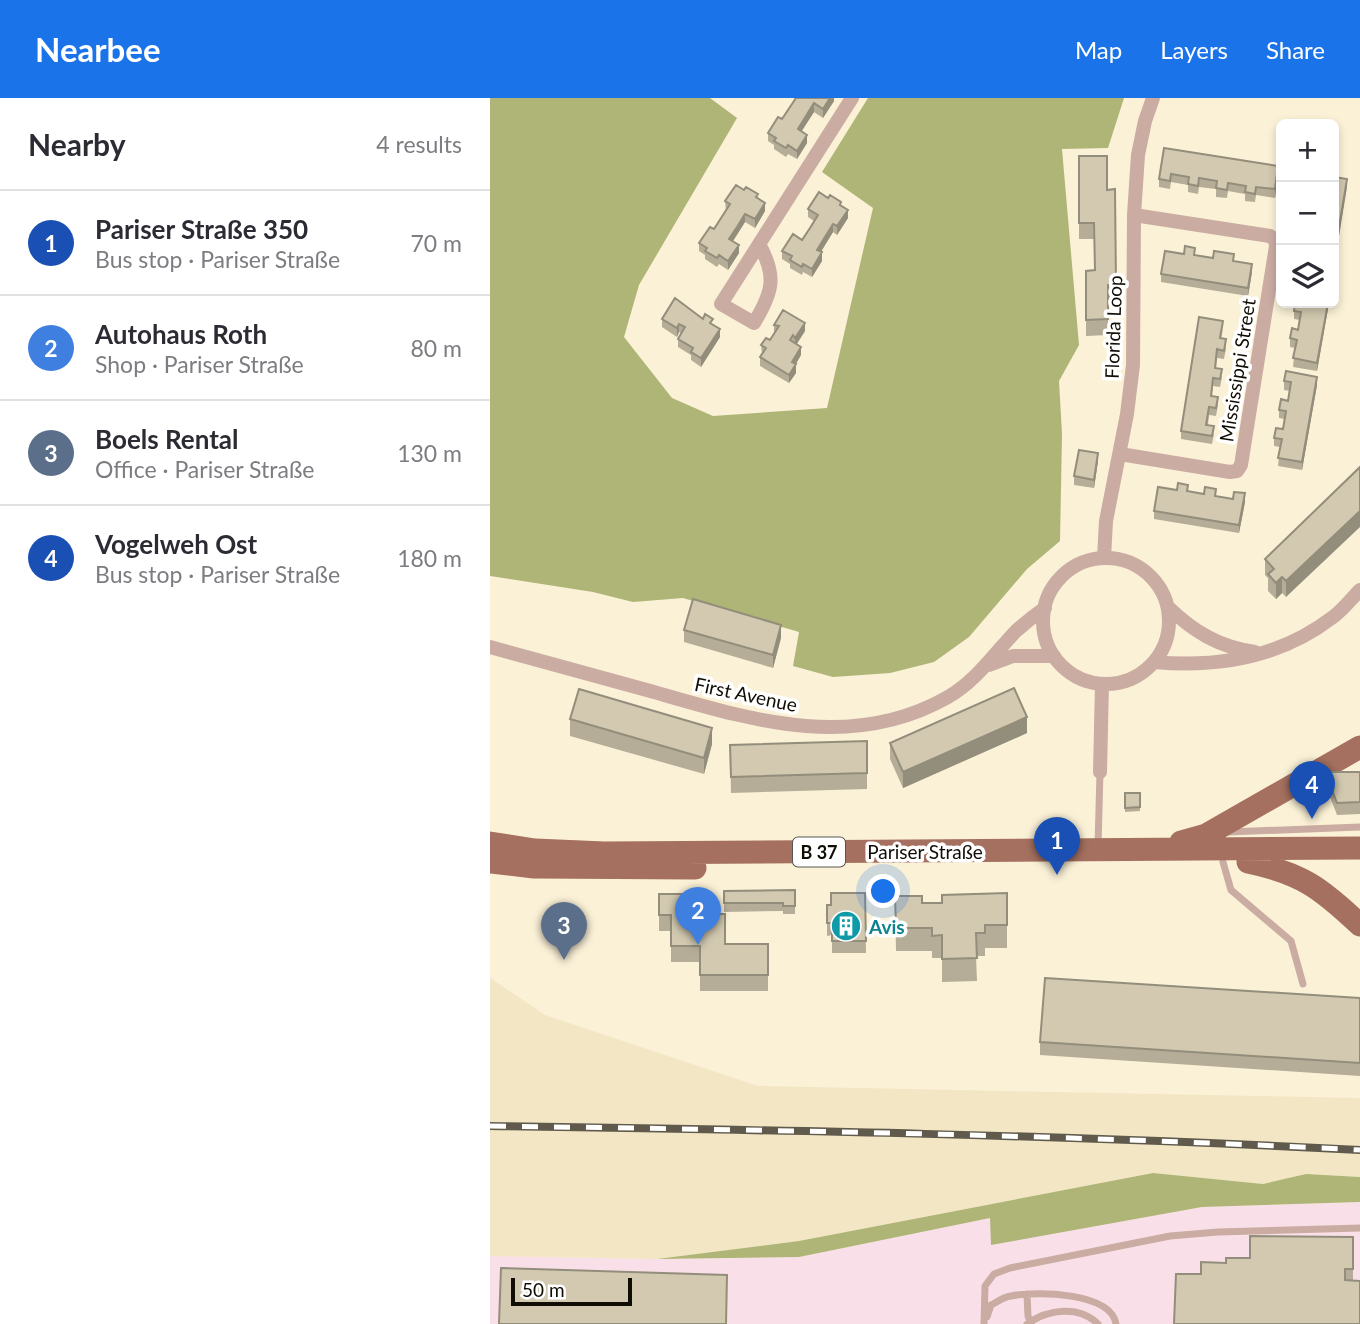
<!DOCTYPE html>
<html lang="en">
<head>
<meta charset="utf-8">
<style>
	:root { --surface:#fff; --page:#f7f7f7; --text:#2b2b33; --muted:#7c7c81; --line:#e1e1e2; --accent:#1a73e8 }
	body { margin:0; font-family:Lato,sans-serif; background:var(--page); color:var(--text) }
	.controls { position:absolute; right:21px; top:21px; display:grid; overflow:hidden; border-radius:10px; box-shadow:0 4px 10px #0003 }
	.controls button { width:63px; height:63px; display:grid; place-items:center; padding:0; border:0; border-bottom:2px solid var(--line); background:var(--surface); color:var(--text); font:35px sans-serif }
	.scale { position:absolute; left:21px; bottom:18px; width:121px; box-sizing:border-box; padding-left:7px; border:4px solid #100d05; border-top:0; font-size:19px; line-height:24px; white-space:nowrap; color:#100d05; -webkit-text-stroke:5px #fff; paint-order:stroke }
	.you { position:absolute; left:394px; top:794px; width:24px; height:24px; margin:-18px; border:5px solid #fff; border-radius:50%; background:#1a73e8; box-shadow:0 0 0 10px #1a73e833 }
	.badge { display:grid; place-items:center; width:46px; height:46px; border-radius:50%; background:var(--accent); color:#fff; font-size:23px; font-weight:700 }
	.pin { position:absolute; translate:-50% -58px; filter:drop-shadow(0 2px 4px #0008) }
	.pin::after { content:''; position:absolute; top:37px; width:24px; height:21px; background:inherit; clip-path:polygon(0 0,100% 0,50% 100%) }
	.list { margin:0; padding:0; list-style:none }
	h2 { display:flex; justify-content:space-between; align-items:center; height:91px; margin:0; padding:0 28px; font-size:30px }
	h2 small { font-size:23px; font-weight:400; color:var(--muted) }
	.list li { display:grid; grid-template-columns:46px 1fr auto; gap:21px; align-items:center; box-sizing:border-box; height:105px; padding:0 28px; border-top:2px solid var(--line) }
	.list b { display:block; font-size:26px; white-space:nowrap }
	.list p { margin:0; font-size:23px; white-space:nowrap; color:var(--muted) }
	.list em { font-size:23px; font-style:normal; color:var(--muted) }
	.icon { flex:none; width:38px; height:38px; fill:none; stroke:currentColor; stroke-width:2; stroke-linecap:round; stroke-linejoin:round }
	.map { position:relative; flex:none; width:870px; height:1226px; overflow:hidden }
	header { display:flex; align-items:center; gap:42px; box-sizing:border-box; height:98px; padding:0 35px; background:var(--accent); color:#fff }
	header strong { font-size:33px }
	nav { display:flex; gap:38px; margin-inline-start:auto; font-size:24px }
	main { display:flex }
	aside { flex:1; background:var(--surface) }
	.map>svg:first-child { display:block }
</style>
</head>
<body>
<header>
<strong>Nearbee</strong>
<nav><a>Map</a><a>Layers</a><a>Share</a></nav>
</header>
<main>
<aside>
<h2>Nearby<small>4 results</small></h2>
<ul class="list">
<li><span class="badge" style="background:#1a4fb4">1</span><div><b>Pariser Straße 350</b><p>Bus stop · Pariser Straße</p></div><em>70 m</em></li>
<li><span class="badge" style="background:#3f7fe0">2</span><div><b>Autohaus Roth</b><p>Shop · Pariser Straße</p></div><em>80 m</em></li>
<li><span class="badge" style="background:#5c6f8a">3</span><div><b>Boels Rental</b><p>Office · Pariser Straße</p></div><em>130 m</em></li>
<li><span class="badge" style="background:#1a4fb4">4</span><div><b>Vogelweh Ost</b><p>Bus stop · Pariser Straße</p></div><em>180 m</em></li>
</ul>
</aside>
<div class="map">
<svg width="870" height="1226" viewBox="0 0 870 1226">
	<rect width="100%" height="100%" fill="#fbf1d7"/>
	<path fill="#f9e0e8" d="M870 1104V1226H0V1158L167 1161 309 1159 501 1119V1146L712 1109Z"/>
	<path fill="#f2e6c4" d="M0 880 55 917 268 988 870 1000V1079L816 1076 773 1086 663 1075 309 1143 167 1161 0 1158Z"/>
	<path fill="#aeb576" d="M0 0H220L247 20 149 187 134 239 182 300 223 318 337 310 383 110 332 74 378 0H634L618 50 572 51 589 247 569 283 572 336 570 443 537 471 479 539 444 564 400 575 343 579 303 568 309 534 193 500 143 504 103 494 0 478Z
		M663 1075 773 1086 816 1076 870 1079V1104L712 1109 501 1147 500 1120 309 1159 167 1161 309 1143Z"/>
	<g fill="none" stroke-linecap="round" stroke-linejoin="round">
		<path stroke="#caaca2" stroke-width="7" d="M738 734 870 729
			M608 748 610 674
			M733 764 741 792 801 843 813 886
			M537 1196 538 1218 541 1226
			M497 1219 501 1207C507 1204 513 1199 521 1198 546 1193 621 1194 626 1226
			M494 1226 495 1188 504 1176 520 1170 680 1138 728 1134 870 1130
			M537 1226C558 1211 589 1207 608 1226"/>
		<path stroke="#caaca2" stroke-width="14" d="M269 146C287 178 283 194 264 225L231 206 362 0
			M630 356 740 374 747 373 751 367 786 148 785 142 780 138 644 117
			M614 460 616 423 637 316 643 267 644 117 648 57 655 23 663 0
			M553 523a63 63 0 1 1 126 0a63 63 0 1 1-126 0Z
			M678 509C704 534 729 549 765 554
			M0 549C55 564 109 579 164 594 261 622 362 654 458 599 486 583 504 556 526 533 535 525 545 517 555 510
			M664 564C728 570 791 559 843 519 853 512 861 501 870 492
			M499 567 523 558H564
			M610 674 612 586"/>
		<path stroke="#a5705f" stroke-width="23" d="M691 744 716 737 870 649
			M0 745 45 752 114 755 870 750
			M0 764 44 769 205 770
			M758 764C811 775 831 790 870 827"/>
		<g stroke="#5f5a4c" stroke-width="8">
			<path id="rail" d="M0 1028C290 1032 580 1037 870 1052"/>
		</g>
		<use href="#rail" stroke="#fff" stroke-width="5" stroke-dasharray="16" stroke-linecap="butt"/>
	</g>
	<path fill="#b5ad97" d="M304 0H344V3L333 20 324 14 311 33 317 45 307 61 298 56 296 59 284 51V47L278 43V35L292 21 305 2Z
		M674 50 788 76 785 100 766 97 765 104 755 103V96L738 93 737 100 726 99V91L709 89 708 96 698 94V87L681 84 680 91 669 89V81Z
		M589 58 617 92 625 91 626 203H618V237L596 238V173L605 172 604 141H589Z
		M268 101 275 113 265 130 255 124 247 137 243 143 249 155 238 172 229 166 227 169 215 161V157L209 153V145L224 131 236 112 235 103Z
		M351 108 358 120 347 137 343 134 331 154 332 163 322 179 313 174 312 177 300 170V166L292 161V153L312 142 324 123 318 119V111Z
		M705 157 744 163 762 174 758 198 671 184V176Z
		M839 205 827 273 803 269 805 250 800 249V240L808 232 810 222 804 221V213Z
		M172 221H213L223 227 230 239 211 269 201 262V257L188 249V241L191 235 189 234 187 239 172 229Z
		M284 227 315 233 307 246 311 257 306 266V275L299 285 270 268V259L272 256 271 247 280 242 284 235Z
		M733 231 731 240 736 250 734 261 727 260 726 270 732 279 730 289 723 288 722 298 728 307 726 318 719 317 718 327 724 336 722 346 691 341V333Z
		M794 283 827 287 812 372 788 368 790 349 784 348V340L793 331 795 321 789 320V312L798 303 800 293 794 292Z
		M608 363 604 390 584 387V378Z
		M870 369 796 499 792 495 786 501 778 493V480L775 477V461Z
		M698 394 755 404 749 435 664 421V413Z
		M194 532 291 540 283 570 194 544Z
		M80 621 222 646 214 676 80 638Z
		M537 635 413 690 400 661V645Z
		M377 643V691L241 695 240 647Z
		M835 674H870V716L847 717 835 686Z
		M635 695H650V713L635 714Z
		M305 792V816H293V813L234 814V793Z
		M375 795 376 855H342V837L337 838V807H341Z
		M517 795V850H495V858H486L487 883 452 884V860H442V853H406L405 798 432 805H452Z
		M169 796 235 846H278V893H210V864H181V833H169Z
		M870 900V978L550 957V944Z
		M863 1139V1183L711 1176 736 1165Z"/>
	<path fill="#938d7b" d="M340 0H344V3L333 20V11Z
		M324 5V14L308 39V31Z
		M317 37V45L307 61V53Z
		M788 68V76L785 100V91Z
		M857 81V89L844 169V160Z
		M275 105V113L265 130V121Z
		M358 112V120L347 137V128Z
		M255 116V124L239 149V141Z
		M343 126V134L327 160V152Z
		M249 147V155L238 172V163Z
		M332 154V163L322 179V171Z
		M762 166V174L758 198V190Z
		M838 205H839L827 273V265Z
		M315 225V233L305 248V240Z
		M189 226V234L187 239V230Z
		M230 231V239L211 269V260Z
		M311 249V257L302 272V264Z
		M306 266V275L299 285V277Z
		M827 279V287L812 372V364Z
		M608 355V363L604 390V382Z
		M755 395V404L749 435V427Z
		M870 413V429L796 499V483Z
		M792 479V495L786 501V485Z
		M291 527V540L283 570V557Z
		M537 619V635L413 690V674Z
		M222 630V646L214 676V660Z"/>
	<path fill="#d2c9b0" stroke="#938d7b" stroke-width="2" d="M306 0H340L333 11 324 5 308 31 317 37 307 53 298 47 296 50 284 43 286 40 278 35 288 19 292 21Z
		M674 50 788 68 785 91 766 89 765 96 755 94 756 88 738 85 737 92 726 90 727 83 709 80 708 88 698 86 699 79 681 76 680 83 669 81Z
		M589 58H617V92L625 91 626 187H618V221L596 222V173L605 172 604 125H589Z
		M844 79 857 81 844 160Z
		M246 87 254 92 256 89 268 96 266 99 275 105 265 121 255 116 247 129 239 141 249 147 238 163 229 157 227 160 215 153 217 150 209 145 220 129 224 131 240 106 235 103Z
		M329 94 338 100 340 97 351 104 350 107 358 112 347 128 343 126 327 152 332 154 322 171 313 166 312 169 300 162 302 158 292 153 303 136 312 142 320 130 328 117 318 111Z
		M695 148 705 150 704 157 723 160 724 153 744 156 743 163 762 166 758 190 671 176 675 153 694 156Z
		M185 200 213 221 215 216 223 221 220 225 230 231 211 260 201 254 203 250 188 241 195 229 189 226 187 230 172 221Z
		M805 205H838L827 265 803 260 807 242 800 240 802 230 808 232 811 214 804 213Z
		M293 212 315 225 305 240 303 237 300 242 311 249 302 264 306 266 299 277 270 259 276 250 271 247 276 240 280 242 289 228 284 227Z
		M709 219 733 223 730 240 736 241 734 253 727 251 725 270 732 271 730 281 723 280 721 298 728 299 726 310 719 309 716 327 724 328 722 338 691 333Z
		M796 273 827 279 812 364 788 360 792 341 784 340 786 330 793 331 796 313 789 312 791 301 798 303 801 284 794 283Z
		M589 352 608 355 604 382 584 378Z
		M870 369V413L796 483 792 479 786 485 778 476 784 471 775 461Z
		M688 385 698 387 697 393 714 396 715 389 726 391 725 398 743 401 744 394 755 395 749 427 664 413 668 389 687 392Z
		M203 501 291 527 283 557 194 532Z
		M524 590 537 619 413 674 400 645Z
		M89 591 222 630 214 660 80 621Z
		M377 643V675L241 679 240 647Z
		M835 674H870V704L847 705Z
		M635 695H650V709L635 710Z
		M305 792V808H293V805H234V793Z
		M341 795H375L376 843H342V825H337V807H341Z
		M517 795V827H495V835H486L487 860 452 861V837L442 838V830H406L405 798H432V805H452V797Z
		M169 796H221V816H235V846H278V877H210V848H181V817H169Z
		M555 880 870 900V965L550 944Z
		M760 1138 863 1139V1171H855V1182L870 1183V1226H684L686 1176H711V1164L736 1165V1160H760Z
		M11 1170 237 1177 236 1226H9Z"/>
	<defs>
		<g id="building-disc" transform="scale(1.575)"><circle r="9.5" fill="#0f9aa8" stroke="#fff"/><path d="M-4-6H4V6H1V3H-1V6H-4ZM-2.5-4.3h1.7v1.8h-1.7ZM.8-4.3h1.7v1.8H.8ZM-2.5-1h1.7V.8h-1.7ZM.8-1h1.7V.8H.8Z" fill="#fff"/></g>
	</defs>
	<g fill-rule="evenodd">
		<use href="#building-disc" x="356" y="828"/>
	</g>
	<g text-anchor="middle" dominant-baseline="central" stroke-width="7" stroke-linejoin="round" paint-order="stroke">
		<rect fill="#fff" stroke="#585650" stroke-width="2" x="303" y="739.5" width="52" height="29" rx="5"/>
		<g font-size="18" font-weight="bold" fill="#100d05">
			<text x="329" y="754">B 37</text>
		</g>
		<g font-size="19" fill="#100d05" stroke="#fff">
			<text transform="translate(623 229) rotate(-88)">Florida Loop</text>
			<text transform="translate(747 272) rotate(-81)">Mississippi Street</text>
			<text transform="translate(256 596) rotate(12)">First Avenue</text>
			<text x="435" y="753">Pariser Straße</text>
		</g>
		<g font-size="19" font-weight="bold" fill="#0d838f" stroke="#fff" text-anchor="start">
			<text x="379" y="828">Avis</text>
		</g>
	</g>
</svg>
<div class="controls">
<button>+</button>
<button>−</button>
<button><svg class="icon" aria-label="layers" viewBox="0 0 24 24"><path d="M12 4l9 5-9 5-9-5zM3 14l9 5 9-5"/></svg></button>
</div>
<div class="scale">50 m</div>
<div class="you"></div>
<div class="pin badge" style="left:567px;top:777px;background:#1a4fb4">1</div>
<div class="pin badge" style="left:208px;top:847px;background:#3f7fe0">2</div>
<div class="pin badge" style="left:74px;top:862px;background:#5c6f8a">3</div>
<div class="pin badge" style="left:822px;top:721px;background:#1a4fb4">4</div>
</div>
</main>
</body>
</html>
